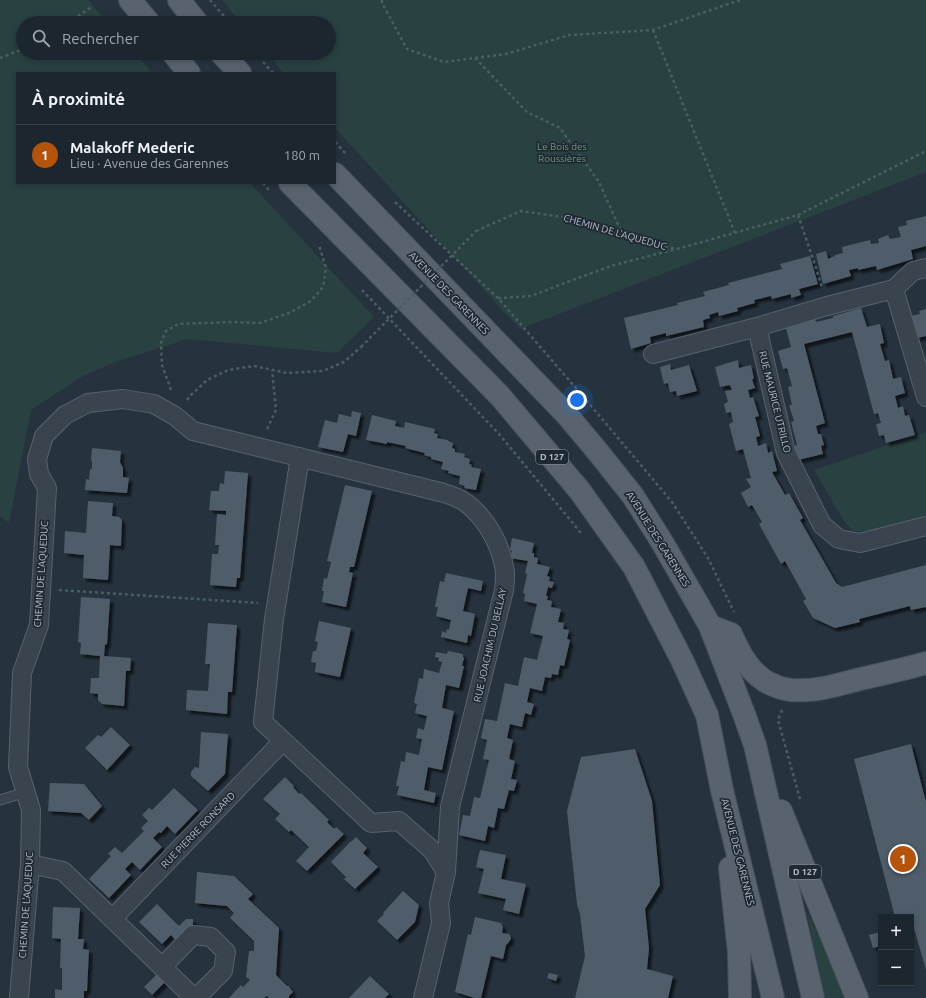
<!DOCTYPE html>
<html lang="fr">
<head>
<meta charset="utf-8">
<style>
	:root { --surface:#1c262f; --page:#29323b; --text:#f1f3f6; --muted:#a0a5aa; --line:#3a434b; --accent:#b45309 }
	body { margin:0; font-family:Ubuntu,sans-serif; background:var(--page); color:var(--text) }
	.controls { position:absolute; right:12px; bottom:12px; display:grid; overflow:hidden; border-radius:0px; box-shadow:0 2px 6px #0003 }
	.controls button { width:36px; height:36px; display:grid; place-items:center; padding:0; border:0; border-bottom:1px solid var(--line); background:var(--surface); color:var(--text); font:20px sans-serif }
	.you { position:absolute; left:577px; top:400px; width:14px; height:14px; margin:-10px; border:3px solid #fff; border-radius:50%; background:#1a73e8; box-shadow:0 0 0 6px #1a73e833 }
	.badge { display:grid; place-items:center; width:26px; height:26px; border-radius:50%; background:var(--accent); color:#fff; font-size:13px; font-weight:700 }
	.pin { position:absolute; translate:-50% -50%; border:2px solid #fff; box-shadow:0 1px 4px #0006 }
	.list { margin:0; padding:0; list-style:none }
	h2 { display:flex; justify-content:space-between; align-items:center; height:52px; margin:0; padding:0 16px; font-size:17px }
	h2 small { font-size:13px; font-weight:400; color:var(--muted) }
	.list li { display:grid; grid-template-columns:26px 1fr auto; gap:12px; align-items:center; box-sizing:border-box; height:60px; padding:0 16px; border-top:1px solid var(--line) }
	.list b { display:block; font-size:15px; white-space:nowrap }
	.list p { margin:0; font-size:13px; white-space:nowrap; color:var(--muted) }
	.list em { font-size:13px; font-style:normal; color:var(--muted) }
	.icon { flex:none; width:22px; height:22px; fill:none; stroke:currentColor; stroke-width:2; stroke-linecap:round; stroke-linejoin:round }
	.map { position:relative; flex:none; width:926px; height:998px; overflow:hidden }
	.search { position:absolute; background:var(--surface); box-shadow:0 2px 6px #0003; left:16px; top:16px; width:320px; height:44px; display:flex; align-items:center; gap:10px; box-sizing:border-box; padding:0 14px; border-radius:22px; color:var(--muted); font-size:15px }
	.panel { position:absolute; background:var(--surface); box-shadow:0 2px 6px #0003; left:16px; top:72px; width:320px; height:112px; border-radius:0px }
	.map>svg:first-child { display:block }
</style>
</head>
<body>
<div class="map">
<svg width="926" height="998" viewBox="0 0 926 998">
	<defs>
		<filter id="shadow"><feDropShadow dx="3.5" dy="3.5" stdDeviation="1" flood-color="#0009"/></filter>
	</defs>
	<rect width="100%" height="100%" fill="#26333f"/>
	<path fill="#294141" d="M0 0H89L93 6 108 23H23V53H135L152 73H17V183H250L374 317 337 353 188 339 118 361 83 376 31 410 9 523 0 516Z
		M222 0H926V172L520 329 335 128V73H284L267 53H329V23H241Z
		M926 432V516L868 531H854L845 523 814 470Z
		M807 912 848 998H823Z"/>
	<path fill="#505c6a" filter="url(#shadow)" d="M926 216V246L911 250 913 259 877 270 876 266 858 270V268L849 270 851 276 823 284 816 254 826 251 828 259 835 256V255L843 253 842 247 870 240 871 244 879 243 878 239 888 235 890 239 901 237 898 227 907 225 906 221Z
		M810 256 818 284 799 289 801 295 791 298V294L772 299 771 296 754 300 755 303 737 308 738 311 719 316 718 312 709 315 710 318 703 320 704 327 666 336V333L650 337 651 343 631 349 624 318 678 305 677 303 705 296 703 292 729 285 728 283 782 269 780 264Z
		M861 308 867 327 880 324 884 343 880 344 885 361 889 360 893 379 901 377 905 393 895 396 898 408 903 406 905 416 909 415 915 435 886 443 884 435 879 436 876 424 881 423 878 413 874 414 852 332 804 344 825 423 816 426 818 434H821L824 445 821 446 823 454 798 460 794 446 797 445 791 422 794 421 789 405H792L788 387 792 386 787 368 783 369 778 351 791 347 786 328 815 319 816 322 833 318V316Z
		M926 309V336L917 338 911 316 920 314 919 311Z
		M738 360 739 368 751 365 754 379H752L755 388 748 390 750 398 753 397 759 416 755 417 760 436 756 437 758 446 766 443 768 453 772 451 777 471 772 472 785 495 789 493 803 518 800 520 836 583 842 587 926 565V607L911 610 910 606 859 619 860 622 835 628 813 618 803 601 806 599 785 561 781 564 759 524 762 522 752 505 748 507 741 493 751 487 746 479 751 478 743 449 736 451 729 424 733 422 731 412 726 413 724 404 728 402 725 391 732 390 730 385 720 387 715 367Z
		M670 364 671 370 689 365 697 391 677 396 676 391 670 392 668 383 664 384 660 367Z
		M352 411 361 413 356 436 348 434 343 452 318 447 325 420 337 423 339 414 351 417Z
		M372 415 396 421 395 426 404 428 405 422 435 429 434 433 438 434 437 438 448 440V441L453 443 452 448 455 449V452L465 454 464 457 470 459 469 464 472 465 471 467 481 469 476 490 464 488 465 486 459 484 460 476 448 473 449 471 441 469 443 462 431 459V457L424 455 425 453 405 448 406 446 387 442V444L366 440Z
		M92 448 121 451 120 462 123 468V477L129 478 127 493 85 490 86 479 89 480 90 469H92V461H91Z
		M225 471 248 473 240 578H237L236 587 210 585 212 554H218L219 545H215L217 514 226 515V511L209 510 211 491H219L220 483 224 484Z
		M345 485 372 491 354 567H350L349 572 353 573 346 607 322 602 324 591H322L324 578 327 579 331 562 327 561Z
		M88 501 113 503 112 516 119 517 122 520 121 546 110 545 108 580 83 578 84 555 64 553 65 531 86 533Z
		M512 538 534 543 532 553H534V557L538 558 537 564 550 567 547 576 550 577 549 581 554 582 552 588 548 587 546 596H548L547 600 552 601 551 607 561 609 558 622 564 623 563 629 569 630 567 639 570 640 564 666 560 665 558 675 552 674 551 678 545 677 542 691 530 688 527 702 534 704 531 715 525 713 522 727 510 724 507 738 513 740 509 759 515 761 511 779 517 780 514 791 509 790 504 809 498 808 494 828 488 826 485 841 459 835 463 815 470 816 474 797 480 798 489 760 483 759 487 740 481 738 485 719 497 721 505 683 518 686 524 657 537 660 543 636 530 633 537 604 524 601 525 594 523 593 527 574 525 573 528 561 510 558 512 551 510 550Z
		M446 573 483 581 481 591 468 588 463 611 475 614 471 636 468 635 467 643 441 637 442 631 446 633 447 629 449 630 451 620 436 616 438 607H435L440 581 444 582Z
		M81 597 110 599 107 644 105 645 104 656 131 658 130 671H126L124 706 102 704 98 700V694L90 693 91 678H99L100 656 80 654 81 643 78 642Z
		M319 621 351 628 340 677 315 672 316 663 311 662 313 651H316L318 642 315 641Z
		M208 623 237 625 232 692H228L227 714 186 710 187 690 208 691 210 664H205Z
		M448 651 463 654V657L464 658 462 666H464L459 688 446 685 442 708 454 711 442 770 428 767 424 790 436 793 434 803 397 795 399 786H396L401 761 405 762 406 752 419 755 422 739 416 738 418 728 424 730 427 716 415 713 417 704 414 703 419 678 423 679 424 669 439 673 442 662 438 661 439 658 435 657 436 652 447 654Z
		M111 727 130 745 107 770 85 748 98 735 101 737Z
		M201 732 228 734 225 774 208 791 191 776V772L195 767 199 768Z
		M911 744 926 802V970L912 921H911V917H895L854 759Z
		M635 749 652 801 660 885 645 909 649 948 647 969 673 976 668 998H575L585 956 580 914 577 904 567 811 581 757Z
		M285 777 294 786 293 787 299 794 301 793 329 820 327 822 334 829 336 827 344 834 307 871 296 861 309 847 291 830 289 832 275 819 280 814 263 799Z
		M50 783 84 784 102 806 89 820 81 813 48 811Z
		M174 788 198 810 175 834 167 826 161 833 159 832 153 838 162 847 140 870 132 862 125 869 131 875 109 898 89 879 111 856 108 854 115 847 122 853 144 831 141 828 148 821 142 815 149 808 152 810Z
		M356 837 367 848 363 853 378 867 355 889 344 879 346 877 331 862 351 841V842Z
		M480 850 506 855 501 879 526 884 519 914 503 910 506 899 478 893 484 869 476 867Z
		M197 872 234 876 253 894 248 899 279 928 276 975 287 986H289V987L293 992 289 996V998H269L267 996 264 998H229L241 985 243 987 250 980 246 977 249 951H254V941L230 918 234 913 227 906 195 903Z
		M403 891 419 905 415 922 397 940 377 921 384 914 383 913Z
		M157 904 179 926 186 919H193V926L177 942 171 935 162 944 139 922Z
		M53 907 80 908 78 939H84L83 949 89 950 87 991H84V998H55V989L62 990V968H60L61 939 52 938Z
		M475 917 501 923 503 927 502 933 509 934 511 938 509 942 506 945 503 959 491 956 481 998H475L455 992 468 934 471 935Z
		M880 932 881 937V946L873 948 869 935Z
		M549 973 558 975 556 981 547 978Z
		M157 974 165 982 152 995 144 987Z
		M370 976 389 994 385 998H349Z"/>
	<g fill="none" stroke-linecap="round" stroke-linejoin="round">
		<g stroke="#58626c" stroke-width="11">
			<path id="service" d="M0 800 26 792"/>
		</g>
		<g stroke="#58626c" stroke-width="20">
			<path id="minor" d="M894 289 926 397
				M757 327 786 453 822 525 839 539 860 543 926 526
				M653 354 757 327 827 306 894 289 913 271 926 268
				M300 457 274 619 263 722 371 823 399 821 432 850 446 872
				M30 864 63 871 194 998
				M112 919 283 741
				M162 967 193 935 211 937 226 952 223 971 196 998
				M19 998 30 864 31 810 18 767 22 673 39 625 47 488 39 474 37 459 44 436 65 415 88 403 123 399 154 404 175 416 193 431 444 493C454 496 464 500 471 507 489 523 502 548 505 572 505 578 505 584 504 590L450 807 446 872 439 903 441 923 423 998"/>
		</g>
		<g stroke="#47505b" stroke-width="24">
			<path id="primary" d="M130 0 149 23
				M179 0 197 23
				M173 53 189 73
				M221 53 240 73
				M335 174 567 415 598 452 633 496 662 542 697 603 710 626 744 714 755 745 813 998
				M290 183 500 396 580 491 634 567 682 660 707 715 722 790 773 998
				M710 626 731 634C739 652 748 670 765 681 772 685 782 689 791 690 814 692 838 685 860 679 882 674 904 669 926 663
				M781 811 857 998
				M730 868 739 952 740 998"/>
		</g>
		<path stroke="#485e5f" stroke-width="2.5" stroke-dasharray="3 3" stroke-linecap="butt" d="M210 0 230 23
			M382 0V3L407 49 444 62 506 54 569 35 653 30 740 0
			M68 23 93 6
			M653 30 735 233
			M255 53 273 73
			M0 58 23 49
			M475 58 527 112 560 128 599 182 623 236
			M335 142 346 154
			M263 183 269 190
			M395 202 498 298 581 394 672 502 708 558 734 612
			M798 215 815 265 822 288
			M476 231 521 211 569 218 624 237 677 249 798 215 926 151
			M362 290 499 434 581 533
			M498 298 531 296 570 281 614 265 676 249
			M171 390 162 365 161 343 166 331 178 324 233 322 260 323 289 313 311 301 323 287 326 268 319 245
			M187 400 190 396 207 380 228 370 254 366 287 373 323 371 344 362 361 347
			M267 429 276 410 272 370
			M59 590 258 603
			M782 710 778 720 800 799"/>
		<use href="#service" stroke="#3a444f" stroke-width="9"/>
		<use href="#minor" stroke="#3a444f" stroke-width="18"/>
		<use href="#primary" stroke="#59636f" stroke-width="22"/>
		<path stroke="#485e5f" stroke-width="2.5" stroke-dasharray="3 3" stroke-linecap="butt" d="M361 347 476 231"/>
	</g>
	<g text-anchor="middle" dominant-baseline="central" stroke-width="3.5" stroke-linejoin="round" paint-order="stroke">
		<g fill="#1f2934" stroke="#89929c" stroke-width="1">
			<rect x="536" y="450" width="32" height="14" rx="3"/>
			<rect x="789" y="865" width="32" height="14" rx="3"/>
		</g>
		<g font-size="9" font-weight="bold" fill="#b7bfc9">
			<text x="552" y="457">D 127</text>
			<text x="805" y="872">D 127</text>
		</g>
		<g font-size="10" fill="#6f9976" stroke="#1f2934">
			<text x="562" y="146">Le Bois des<tspan x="562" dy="12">Roussières</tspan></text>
		</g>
		<g font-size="10" fill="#b7bfc9" stroke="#1f2934">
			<text transform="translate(615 232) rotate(16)">CHEMIN DE L'AQUEDUC</text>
			<text transform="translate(449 293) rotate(46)">AVENUE DES GARENNES</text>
			<text transform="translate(775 402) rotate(76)">RUE MAURICE UTRILLO</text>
			<text transform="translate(658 539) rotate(58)">AVENUE DES GARENNES</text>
			<text transform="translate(41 574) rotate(-86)">CHEMIN DE L'AQUEDUC</text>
			<text transform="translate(490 645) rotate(-77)">RUE JOACHIM DU BELLAY</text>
			<text transform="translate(198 830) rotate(-46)">RUE PIERRE RONSARD</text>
			<text transform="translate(738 852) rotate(76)">AVENUE DES GARENNES</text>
			<text transform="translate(26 905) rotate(-86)">CHEMIN DE L'AQUEDUC</text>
		</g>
	</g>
</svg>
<div class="controls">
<button>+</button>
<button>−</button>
</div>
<div class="you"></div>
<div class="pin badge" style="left:903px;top:859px">1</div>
<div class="search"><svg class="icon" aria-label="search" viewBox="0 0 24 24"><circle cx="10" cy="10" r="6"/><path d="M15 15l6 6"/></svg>Rechercher</div>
<section class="panel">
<h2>À proximité<small></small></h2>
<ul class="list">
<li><span class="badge">1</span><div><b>Malakoff Mederic</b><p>Lieu · Avenue des Garennes</p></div><em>180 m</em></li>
</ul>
</section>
</div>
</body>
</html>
